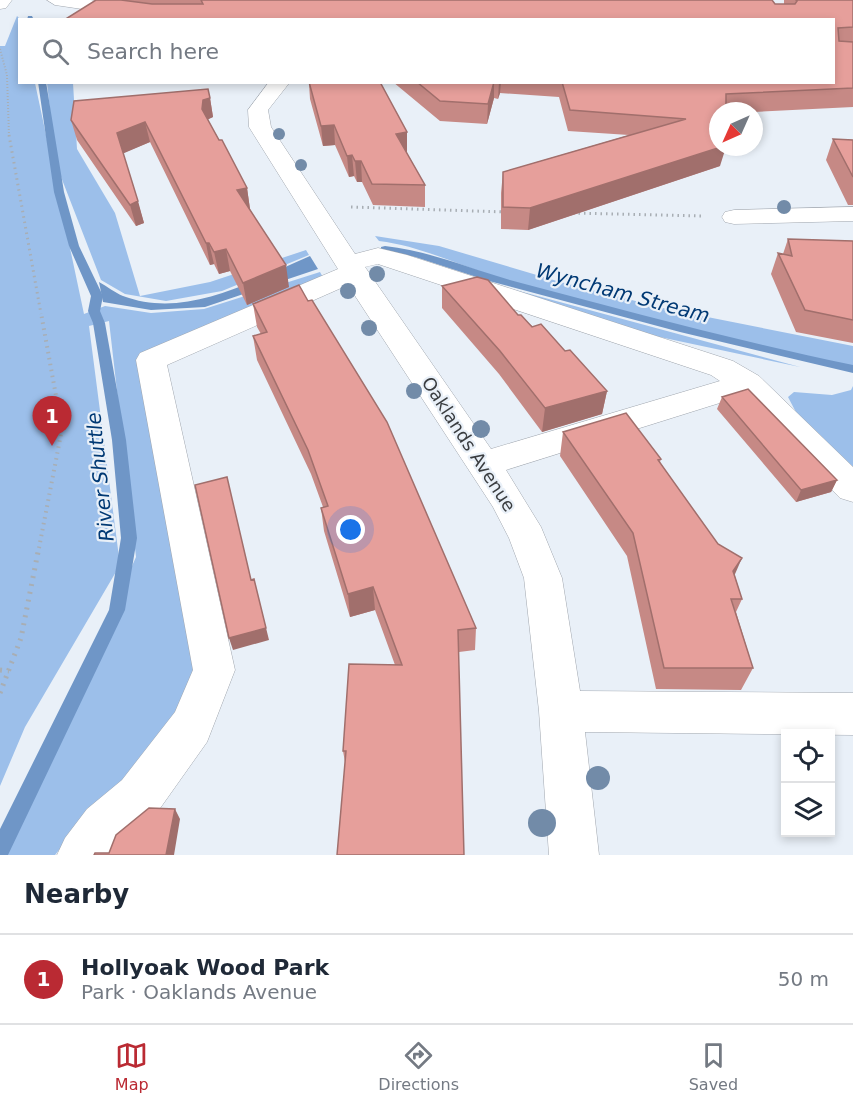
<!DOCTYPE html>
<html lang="en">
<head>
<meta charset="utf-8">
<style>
	:root { --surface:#fff; --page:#f2f2f3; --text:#1f2937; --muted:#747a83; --line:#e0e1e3; --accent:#ba2a33 }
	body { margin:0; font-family:"DejaVu Sans",sans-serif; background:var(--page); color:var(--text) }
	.controls { position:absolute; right:18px; bottom:18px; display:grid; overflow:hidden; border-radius:0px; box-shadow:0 3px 9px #0003 }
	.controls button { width:54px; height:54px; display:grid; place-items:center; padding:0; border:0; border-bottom:2px solid var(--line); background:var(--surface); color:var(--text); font:30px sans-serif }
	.compass { position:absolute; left:709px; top:102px; width:54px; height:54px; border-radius:50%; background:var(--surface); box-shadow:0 3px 9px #0003; rotate:225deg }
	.you { position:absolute; left:351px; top:530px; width:21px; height:21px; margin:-15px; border:4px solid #fff; border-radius:50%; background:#1a73e8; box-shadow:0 0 0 9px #1a73e833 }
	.badge { display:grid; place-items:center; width:39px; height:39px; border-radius:50%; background:var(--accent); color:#fff; font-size:20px; font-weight:700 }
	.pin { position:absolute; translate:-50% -50px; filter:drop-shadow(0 2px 3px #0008) }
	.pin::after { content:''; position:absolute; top:32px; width:21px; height:18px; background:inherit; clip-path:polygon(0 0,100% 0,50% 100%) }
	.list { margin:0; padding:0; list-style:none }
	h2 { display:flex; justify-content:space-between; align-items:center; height:78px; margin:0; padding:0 24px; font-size:26px }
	h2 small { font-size:20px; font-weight:400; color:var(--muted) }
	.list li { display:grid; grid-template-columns:39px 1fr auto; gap:18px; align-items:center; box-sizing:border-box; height:90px; padding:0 24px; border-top:2px solid var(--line) }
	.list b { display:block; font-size:22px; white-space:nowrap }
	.list p { margin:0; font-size:20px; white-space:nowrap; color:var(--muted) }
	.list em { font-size:20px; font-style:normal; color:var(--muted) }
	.icon { flex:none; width:33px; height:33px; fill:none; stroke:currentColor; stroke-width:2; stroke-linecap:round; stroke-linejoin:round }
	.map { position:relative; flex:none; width:853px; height:855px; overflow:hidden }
	.search { position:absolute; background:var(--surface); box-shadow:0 3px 9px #0003; left:18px; right:18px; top:18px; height:66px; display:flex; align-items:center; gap:15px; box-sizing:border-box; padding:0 21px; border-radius:0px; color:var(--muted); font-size:22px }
	.sheet { height:168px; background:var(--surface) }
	nav { display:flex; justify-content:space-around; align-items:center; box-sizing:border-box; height:84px; border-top:2px solid var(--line); background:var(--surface); font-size:16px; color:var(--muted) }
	nav a { display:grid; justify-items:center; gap:3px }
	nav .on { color:var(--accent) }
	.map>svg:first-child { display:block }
</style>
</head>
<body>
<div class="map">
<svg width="853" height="855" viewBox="0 0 853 855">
	<rect width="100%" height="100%" fill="#e9f0f8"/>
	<path fill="#9cbfea" d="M17 16 20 19V82L35 83 84 314 105 306 151 313 204 309 320 272 325 281 143 359 201 669 166 738 71 835 55 855H5L136 557 109 321 89 326 120 565 25 727 0 786V46H5Z
		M47 83H73L77 149 115 213 140 296 210 282 306 250 309 255 222 291 166 301 125 294 101 280 56 164Z
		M375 236 439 246 557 281 667 309 853 346V367C734 347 616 311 500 278 460 266 421 246 379 241Z
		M475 279 800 367 655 336Z
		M853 386V473L799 418 788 397 794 392 832 395 851 390Z"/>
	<path fill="#6f96c7" d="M310 256 318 269 205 307 151 310 103 302 99 282C107 286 115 293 123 296 187 320 253 280 310 256Z"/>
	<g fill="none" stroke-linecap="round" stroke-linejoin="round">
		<path fill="#6f96c7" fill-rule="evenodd" d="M28 16H32L34 20H27Z
			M38 82H46L64 192 79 246 103 296 100 311 105 323 126 440 137 538 125 610 8 855H0V829L109 610 121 538 112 440 93 323 88 311 91 296 69 246 54 192Z
			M385 246C432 251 475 271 521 283 631 312 741 342 853 365V373L680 332 489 281 415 257 381 251V247Z"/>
		<g stroke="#a1a7af" stroke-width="1">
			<path id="minor" d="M0 0H12L6 8 0 9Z
				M47 0H90L196 15 204 20H156L55 5Z
				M269 82H290L268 110 271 127 355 254 378 248 407 255 733 361 759 376 853 467V502L840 498 742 396 506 470 541 527 562 578 580 691 853 693V735L585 732 599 855H549L539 711 524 578 509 538 493 507 348 285 167 365 235 670 207 742 156 814 121 843 112 855H57L65 838 87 809 122 780 175 712 193 670 136 360 140 353 338 269 249 127 248 110ZM378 264 711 375 720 381 491 449 365 267Z
				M853 207V221L734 224 725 222 722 217 725 212 734 210Z"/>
		</g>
		<path stroke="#a8aeb4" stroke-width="2" stroke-dasharray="1 2" stroke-linecap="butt" d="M0 49 7 75 9 136"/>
		<path stroke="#a8aeb4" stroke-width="3" stroke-dasharray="1.5 4" stroke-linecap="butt" d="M9 135 41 314
			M351 207 506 212
			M573 213 704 216"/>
		<path stroke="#a8aeb4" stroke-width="4" stroke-dasharray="1.5 4.5" stroke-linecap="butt" d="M39 548 62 429 41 313"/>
		<path stroke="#a8aeb4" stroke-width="5" stroke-dasharray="2 6" stroke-linecap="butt" d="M0 670 9 671
			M0 693 21 638 39 547"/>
		<use href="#minor" fill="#fff" fill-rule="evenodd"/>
	</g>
	<g fill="#728ba8">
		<circle cx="279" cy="134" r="6"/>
		<circle cx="301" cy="165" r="6"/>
		<circle cx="784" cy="207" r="7"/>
		<circle cx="377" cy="274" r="8"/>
		<circle cx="348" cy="291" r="8"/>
		<circle cx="369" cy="328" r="8"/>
		<circle cx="414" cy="391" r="8"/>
		<circle cx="481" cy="429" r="9"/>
		<circle cx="598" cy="778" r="12"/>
		<circle cx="542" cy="823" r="14"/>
	</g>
	<path fill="#c68985" d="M123 0H772L775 4H784V0H853V107L754 112V111H718L720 166 528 230 501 229V193L503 172 629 135 568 131 559 97 500 93 498 99 494 98 487 124 440 121 393 82H834V20H64Z
		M305 82H380L407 132V153L425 185V207L373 205 362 182H357L354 176 349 177 335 145 323 146 310 99 309 84H305Z
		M210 98 213 117 207 119 247 188 250 209 289 287 247 305 230 271 219 274 214 264 210 265 150 142 123 153 144 223 136 226 77 140 71 120Z
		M833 139 853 140V205H848L826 160Z
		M788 239 853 241V343L796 332 771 274 778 253 783 254Z
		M442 286 518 315 565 351 607 391 602 414 542 432 499 374 442 308Z
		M253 304 476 628 475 650 459 652 345 762 343 751 395 665 375 610 350 617 324 531 321 508 323 507 311 474 257 360 253 336 261 334 257 327Z
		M722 397 837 480 831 492 796 502 717 409Z
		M563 432 661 459 660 462 735 576 742 599 736 612 753 668 741 690 656 689 627 556 560 456Z"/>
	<path fill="#a16f6c" d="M494 82V98L487 124 488 104Z
		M499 82H501L500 93 498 99Z
		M210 98 213 117 207 120 202 109 203 100Z
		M145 122 150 142 122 154 117 133Z
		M334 125 335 145 323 146 321 126Z
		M407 132V153L396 134Z
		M721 147H726L720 166 528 230 530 208Z
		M352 155 354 176 349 177 347 156Z
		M355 161H361L362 182H357Z
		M247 188 250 209 241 211 237 190Z
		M138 201 144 223 136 226 130 205Z
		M206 243H209L214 264 210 265Z
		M226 249 230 271 219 274 214 252Z
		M286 265 289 287 247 305 243 283Z
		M607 391 602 414 542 432 545 408Z
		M837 480 831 492 796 502 801 490Z
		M742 558 732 581 733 571Z
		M254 579 269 640 233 650 229 638Z
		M373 587 375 610 350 617 348 594Z
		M175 809 180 819 174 855H166Z"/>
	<path fill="#e69f9b" stroke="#a16f6c" stroke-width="1.5" d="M96 0H121L152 4H203L201 0H772L775 4H795L797 1 796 0H853V27L838 28 839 41 853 42V88L726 94V111H718V147H721L530 208 503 207V172L686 119 570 110 562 82H834V20H64Z
		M309 82H380L407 132 396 134 425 185 372 184 361 161H355L352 155 347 156 334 125 321 126Z
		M417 82H494L488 104 440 101Z
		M208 89 210 98 203 100 202 109 219 140H222L247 188 237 190 286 265 243 283 226 249 214 252 209 243H206L145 122 117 133 138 201 130 205 71 120 74 101Z
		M833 139 853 140V177Z
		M788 239 853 241V320L805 310 778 253 792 256Z
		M477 277 488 280 518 315H521L532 327 541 324 565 351 570 350 607 391 545 408 500 351 442 286Z
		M299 285 308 301 312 300 387 422 476 628 458 630 464 855H337L346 751H343L349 664 402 665 373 587 348 594 321 508 328 506 308 450 253 336 267 332 253 304Z
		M748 389 837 480 801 490 722 397Z
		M626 413 661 459 658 460 718 544 742 558 733 571 742 599H731L753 668H664L633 533 563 432Z
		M227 477 251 580 254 579 266 628 229 638 195 485Z
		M149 808 175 809 166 855H94L95 853H109L116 835Z"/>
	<g text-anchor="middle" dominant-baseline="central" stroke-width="4.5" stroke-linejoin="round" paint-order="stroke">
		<g font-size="18" fill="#3a3d40" stroke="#e9f0f8">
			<text transform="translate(469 444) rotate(57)">Oaklands Avenue</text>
		</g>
		<g font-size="20" font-style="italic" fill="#003974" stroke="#e9f0f8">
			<text transform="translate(623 293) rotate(15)">Wyncham Stream</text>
			<text transform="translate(100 477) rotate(-96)">River Shuttle</text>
		</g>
	</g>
</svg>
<div class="controls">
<button><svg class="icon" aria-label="locate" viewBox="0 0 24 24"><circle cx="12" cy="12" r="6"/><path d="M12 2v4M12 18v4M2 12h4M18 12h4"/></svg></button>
<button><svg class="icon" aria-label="layers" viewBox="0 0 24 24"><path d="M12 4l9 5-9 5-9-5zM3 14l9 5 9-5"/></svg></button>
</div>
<svg class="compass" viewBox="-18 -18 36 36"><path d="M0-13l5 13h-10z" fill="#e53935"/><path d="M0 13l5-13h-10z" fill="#747a83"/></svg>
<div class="you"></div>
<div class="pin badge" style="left:52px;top:446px">1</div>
<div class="search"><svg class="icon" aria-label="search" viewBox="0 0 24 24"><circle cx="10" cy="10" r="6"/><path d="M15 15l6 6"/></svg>Search here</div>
</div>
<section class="sheet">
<h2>Nearby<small></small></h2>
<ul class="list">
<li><span class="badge">1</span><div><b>Hollyoak Wood Park</b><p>Park · Oaklands Avenue</p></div><em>50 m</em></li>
</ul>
</section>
<nav>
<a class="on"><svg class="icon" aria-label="map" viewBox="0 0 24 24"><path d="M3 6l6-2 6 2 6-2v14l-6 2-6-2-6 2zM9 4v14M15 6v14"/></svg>Map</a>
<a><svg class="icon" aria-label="directions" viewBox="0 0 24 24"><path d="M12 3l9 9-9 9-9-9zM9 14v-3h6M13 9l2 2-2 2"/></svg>Directions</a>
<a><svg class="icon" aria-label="saved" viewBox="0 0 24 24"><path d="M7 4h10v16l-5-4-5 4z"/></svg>Saved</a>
</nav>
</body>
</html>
